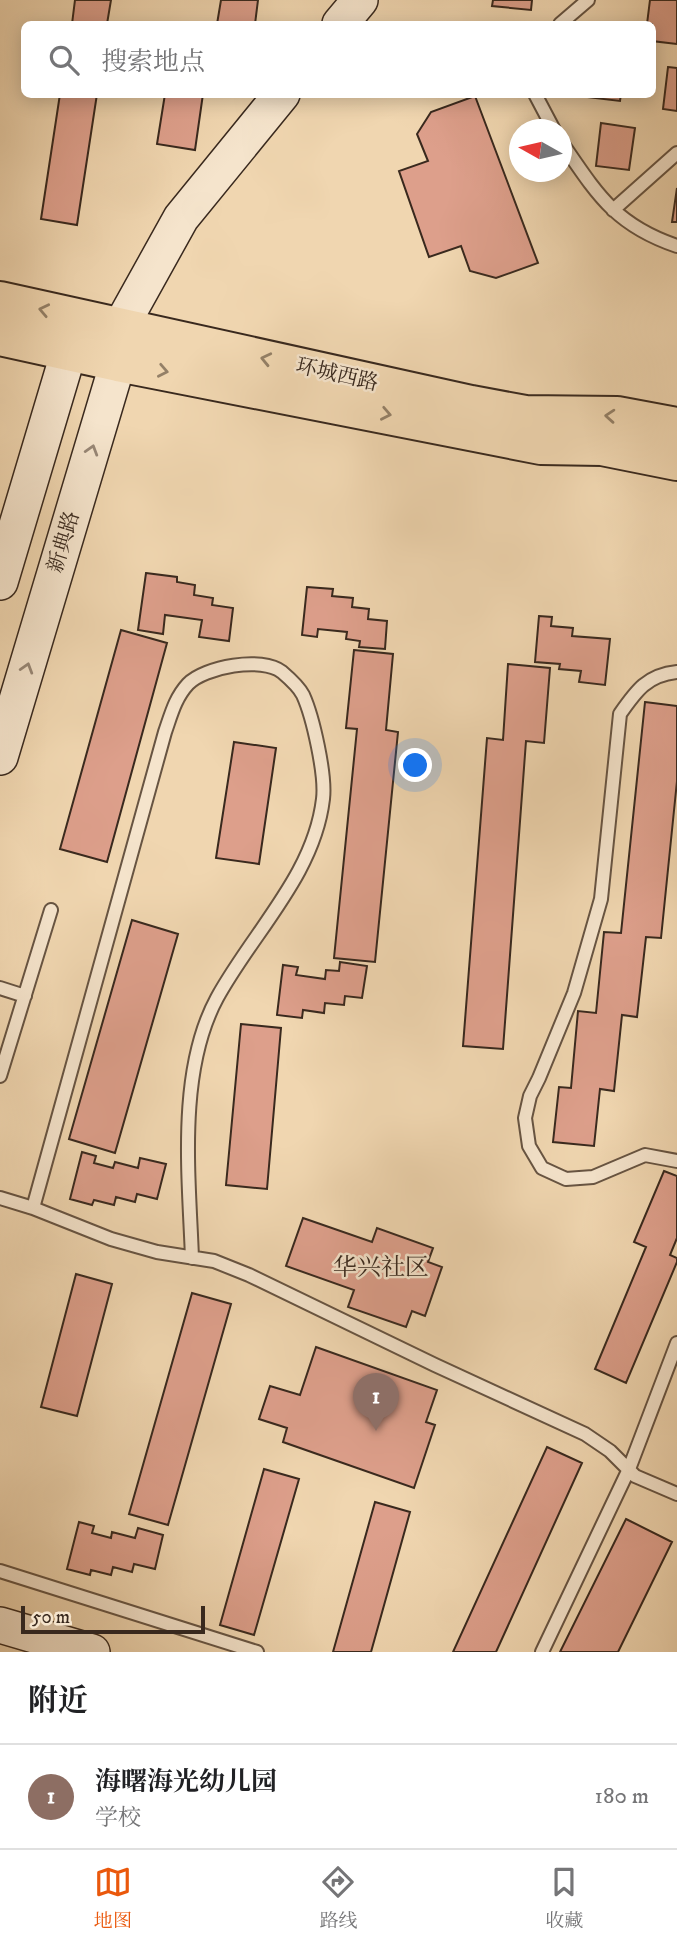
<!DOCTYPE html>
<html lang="zh">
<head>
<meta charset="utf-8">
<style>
	:root { --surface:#fff; --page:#f6f6f6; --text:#202124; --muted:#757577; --line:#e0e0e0; --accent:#ea580c }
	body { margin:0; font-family:"IM FELL DW Pica","Noto Serif SC",serif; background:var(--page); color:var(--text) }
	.compass { position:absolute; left:509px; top:119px; width:63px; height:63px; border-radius:50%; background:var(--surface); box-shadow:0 4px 18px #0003; rotate:278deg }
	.scale { position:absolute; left:21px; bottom:18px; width:184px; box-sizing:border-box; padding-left:7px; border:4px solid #39291e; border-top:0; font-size:19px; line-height:24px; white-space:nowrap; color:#39291e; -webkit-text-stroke:5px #f5e4cc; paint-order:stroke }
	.you { position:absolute; left:416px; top:766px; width:24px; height:24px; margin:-18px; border:5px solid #fff; border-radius:50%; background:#1a73e8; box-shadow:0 0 0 10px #1a73e833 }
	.badge { display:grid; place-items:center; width:46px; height:46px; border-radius:50%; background:var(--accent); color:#fff; font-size:23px; font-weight:700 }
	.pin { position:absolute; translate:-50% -58px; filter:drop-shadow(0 2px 4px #0008) }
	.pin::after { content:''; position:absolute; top:37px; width:24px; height:21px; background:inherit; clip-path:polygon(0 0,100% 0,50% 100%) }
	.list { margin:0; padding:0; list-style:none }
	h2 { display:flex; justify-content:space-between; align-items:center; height:91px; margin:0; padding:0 28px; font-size:30px }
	h2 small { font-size:23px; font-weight:400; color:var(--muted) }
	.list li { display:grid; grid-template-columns:46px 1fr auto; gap:21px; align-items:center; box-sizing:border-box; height:105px; padding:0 28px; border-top:2px solid var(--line) }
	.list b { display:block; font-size:26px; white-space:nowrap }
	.list p { margin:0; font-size:23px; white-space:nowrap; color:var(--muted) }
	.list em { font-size:23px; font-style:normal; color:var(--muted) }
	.icon { flex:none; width:38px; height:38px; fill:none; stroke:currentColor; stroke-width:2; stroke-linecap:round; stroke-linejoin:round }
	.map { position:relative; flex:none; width:677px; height:1652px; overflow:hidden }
	.search { position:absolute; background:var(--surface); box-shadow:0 4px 18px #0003; left:21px; right:21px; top:21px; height:77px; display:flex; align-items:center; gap:18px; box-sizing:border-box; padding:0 24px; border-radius:10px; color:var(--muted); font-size:26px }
	.sheet { height:196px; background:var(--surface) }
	nav { display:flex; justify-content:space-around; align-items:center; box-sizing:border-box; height:98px; border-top:2px solid var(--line); background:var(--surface); font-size:19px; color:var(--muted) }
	nav a { display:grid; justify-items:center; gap:4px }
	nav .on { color:var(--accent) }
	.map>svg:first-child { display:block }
</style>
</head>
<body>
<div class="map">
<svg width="677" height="1652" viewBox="0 0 677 1652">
	<rect width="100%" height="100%" fill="#f0d6b0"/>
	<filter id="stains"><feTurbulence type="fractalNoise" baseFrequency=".00286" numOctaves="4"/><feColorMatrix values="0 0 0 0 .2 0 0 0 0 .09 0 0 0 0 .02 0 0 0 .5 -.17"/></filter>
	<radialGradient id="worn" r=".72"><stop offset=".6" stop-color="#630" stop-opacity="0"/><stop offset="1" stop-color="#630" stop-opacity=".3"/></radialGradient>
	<path fill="#dd9f8b" stroke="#39291e" stroke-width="2" d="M75 0H111L107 24H72Z
		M221 0H258L255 24H217Z
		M493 0H532L531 10 492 6Z
		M650 0H677V44L652 41V24H647Z
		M668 67 677 68V111L663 109Z
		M60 94H97L77 225 41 219Z
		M165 94H203L195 150 157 144Z
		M579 94H621L620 101 578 96Z
		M475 96 538 263 496 278 470 271 461 246 429 257 399 171 428 161 417 134 431 112Z
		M601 123 635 128 629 170 596 166Z
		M677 188V222H672Z
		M146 573 177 577V582L195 585 194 595 213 598 212 605 233 608 229 641 199 637 202 620 165 615 163 634 138 630Z
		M307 587 333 589 332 596 353 598 352 607 369 609 368 619 387 621 385 649 359 647 360 641 346 639 347 632 318 629 317 637 302 635Z
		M539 616 552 617 551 626 573 628 572 636 610 639 605 685 579 682 581 671 559 669 560 664 535 662Z
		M121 630 167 643 107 862 60 849Z
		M354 650 393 654 386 730 398 732 375 962 334 958 357 729 346 728Z
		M508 664 550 668 544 743 526 741 503 1049 463 1046 487 738 503 740Z
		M645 702 677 706V781L661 938 646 937 637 1017 622 1015 614 1091 600 1089 594 1146 553 1142 559 1087 571 1088 578 1011 596 1013 604 932 621 933Z
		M234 742 276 748 259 864 216 858Z
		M132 920 178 934 115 1153 69 1139Z
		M340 962 367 966 362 998 345 996 344 1005 325 1003 324 1013 303 1010 302 1018 277 1015 283 965 298 967 296 975 325 979 326 970 339 971Z
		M241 1024 281 1028 267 1189 226 1185Z
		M82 1152 96 1156 94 1163 113 1168 115 1162 138 1168 140 1158 166 1164 157 1199 137 1194 135 1202 116 1197 114 1205 94 1200 92 1205 70 1199Z
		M664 1171 677 1176V1238L670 1255 677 1258V1262L626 1383 595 1369 646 1247 634 1242Z
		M303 1218 372 1242 377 1228 433 1248 428 1262 442 1267 425 1316 412 1311 406 1327 348 1307 354 1290 286 1266Z
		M76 1274 112 1284 77 1416 41 1407Z
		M192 1293 231 1304 168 1525 129 1514Z
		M316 1347 437 1390 426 1422 435 1425 414 1488 283 1442 287 1428 259 1419 270 1386 300 1395Z
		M547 1447 582 1463 496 1652H453Z
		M264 1469 299 1479 254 1635 220 1625Z
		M375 1502 410 1512 371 1652H333Z
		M626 1519 672 1542 618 1652H560Z
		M79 1522 94 1526 92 1533 111 1538 112 1532 135 1538 138 1528 163 1535 155 1569 134 1564 132 1572 113 1567 111 1575 91 1570 90 1575 67 1569Z"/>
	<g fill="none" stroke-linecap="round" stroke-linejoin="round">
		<g stroke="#675442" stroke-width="16">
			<path id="lane" d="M560 24 588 0
				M535 94 554 130
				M562 143C597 194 615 225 677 246
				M613 210 677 153
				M677 672C647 675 636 691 620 714L601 899 574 993 539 1078 530 1096 525 1118 529 1146 542 1168 566 1179 593 1177 645 1155 677 1161
				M0 988 25 996
				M0 1076 51 910
				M0 1198 33 1208 111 1239 157 1252 214 1261 249 1275 435 1365 585 1434 610 1451 635 1476 677 1494
				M33 1208 165 732C171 715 175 698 188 684 204 667 262 656 282 672 289 678 299 687 303 695 313 717 326 775 323 799 314 875 253 932 217 998 177 1072 189 1176 192 1258
				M0 1571 257 1652
				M542 1652 629 1469 677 1343"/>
		</g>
		<g stroke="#39291e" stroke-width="38">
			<path id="secondary" d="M340 24 360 0
				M0 582 69 351 93 340
				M0 757 118 362 121 326 181 218 282 94
				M0 1625 92 1652"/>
		</g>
		<g stroke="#39291e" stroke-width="42">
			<path id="primary" d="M0 301 471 405 525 415 617 416 677 427
				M0 336 118 362 541 445 602 446 677 461"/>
		</g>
		<use href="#lane" stroke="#f5e4cc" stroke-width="12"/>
		<use href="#secondary" stroke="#f5e4cc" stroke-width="35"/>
		<use href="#primary" stroke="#f0d6b0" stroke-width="38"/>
	</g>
	<defs><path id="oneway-chevron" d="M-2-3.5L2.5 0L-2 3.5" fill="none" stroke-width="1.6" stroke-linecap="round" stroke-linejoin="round" transform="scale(1.75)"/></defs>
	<g stroke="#948067">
		<use href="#oneway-chevron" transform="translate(44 310) rotate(-168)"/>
		<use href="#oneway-chevron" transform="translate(266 359) rotate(-167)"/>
		<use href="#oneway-chevron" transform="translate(163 371) rotate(11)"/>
		<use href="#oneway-chevron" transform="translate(386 414) rotate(11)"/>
		<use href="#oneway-chevron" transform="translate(610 416) rotate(-176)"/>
	</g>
	<g stroke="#978675">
		<use href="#oneway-chevron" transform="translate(92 450) rotate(-73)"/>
		<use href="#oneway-chevron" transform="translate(27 668) rotate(-73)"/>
	</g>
	<g text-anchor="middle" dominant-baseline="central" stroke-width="5" stroke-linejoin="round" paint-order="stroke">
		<g font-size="21" fill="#39291e" stroke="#f5e4cc">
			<text transform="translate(337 375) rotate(13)">环城西路</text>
			<text transform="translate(64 542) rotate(-73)">新典路</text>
		</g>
		<g font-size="24" fill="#39291e" stroke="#f5e4cc">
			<text x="381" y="1268">华兴社区</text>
		</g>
	</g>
	<rect width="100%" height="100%" filter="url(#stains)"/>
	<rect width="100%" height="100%" fill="url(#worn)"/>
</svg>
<svg class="compass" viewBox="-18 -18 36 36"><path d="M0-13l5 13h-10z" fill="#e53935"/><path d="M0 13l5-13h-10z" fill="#757577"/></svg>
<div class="scale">50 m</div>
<div class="you"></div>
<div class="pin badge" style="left:376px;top:1431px;background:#8d6e63">1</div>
<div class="search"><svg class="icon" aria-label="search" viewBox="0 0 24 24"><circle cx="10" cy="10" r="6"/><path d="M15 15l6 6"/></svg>搜索地点</div>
</div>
<section class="sheet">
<h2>附近<small></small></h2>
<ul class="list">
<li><span class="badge" style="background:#8d6e63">1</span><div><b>海曙海光幼儿园</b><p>学校</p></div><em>180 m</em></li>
</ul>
</section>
<nav>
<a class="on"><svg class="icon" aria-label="map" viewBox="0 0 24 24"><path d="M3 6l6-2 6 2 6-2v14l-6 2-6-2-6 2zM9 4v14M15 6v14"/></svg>地图</a>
<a><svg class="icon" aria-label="directions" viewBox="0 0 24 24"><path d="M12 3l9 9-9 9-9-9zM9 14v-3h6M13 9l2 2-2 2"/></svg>路线</a>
<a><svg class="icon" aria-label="saved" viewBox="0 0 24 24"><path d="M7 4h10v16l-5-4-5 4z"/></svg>收藏</a>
</nav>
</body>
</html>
